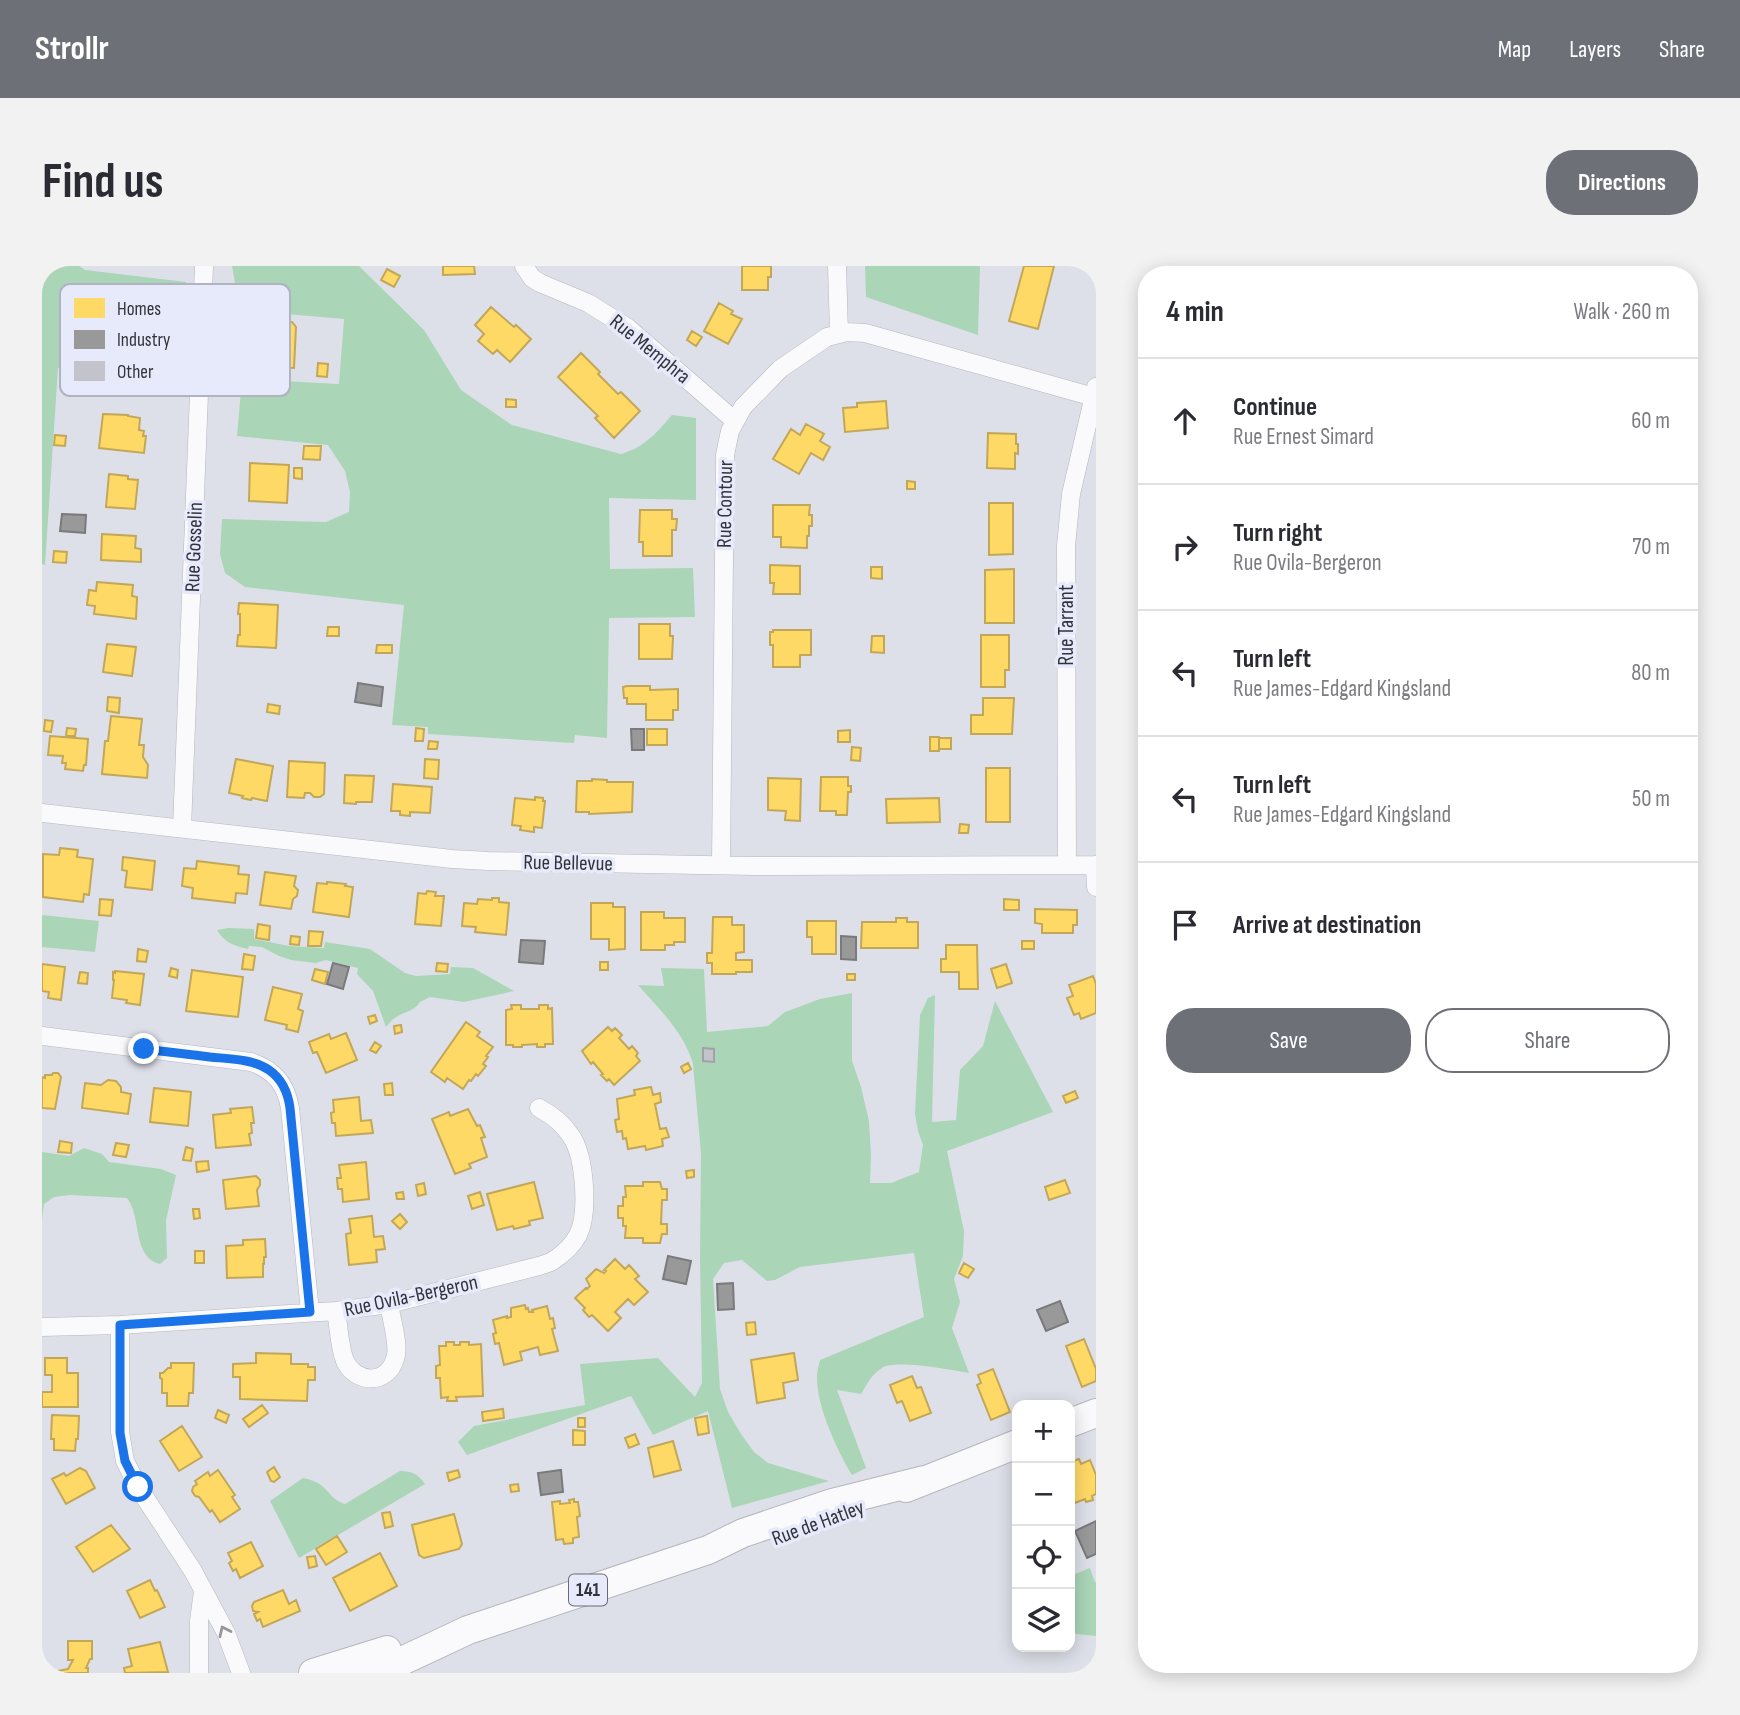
<!DOCTYPE html>
<html lang="en">
<head>
<meta charset="utf-8">
<style>
	:root { --surface:#fff; --page:#f2f2f3; --text:#2b2b33; --muted:#7c7c81; --line:#e1e1e2; --accent:#6e7077 }
	body { margin:0; font-family:"Sofia Sans Condensed",sans-serif; background:var(--page); color:var(--text) }
	.controls { position:absolute; right:21px; bottom:21px; display:grid; overflow:hidden; border-radius:14px; box-shadow:0 4px 18px #0003 }
	.controls button { width:63px; height:63px; display:grid; place-items:center; padding:0; border:0; border-bottom:2px solid var(--line); background:var(--surface); color:var(--text); font:35px sans-serif }
	.stop { position:absolute; width:21px; height:21px; margin:-16px; border:5px solid #1a73e8; border-radius:50%; background:#fff }
	.stop.end { background:#1a73e8; border-color:#fff; box-shadow:0 2px 7px #0008 }
	.list { margin:0; padding:0; list-style:none }
	h2 { display:flex; justify-content:space-between; align-items:center; height:91px; margin:0; padding:0 28px; font-size:30px }
	h2 small { font-size:23px; font-weight:400; color:var(--muted) }
	.list li { display:grid; grid-template-columns:46px 1fr auto; gap:21px; align-items:center; box-sizing:border-box; height:126px; padding:0 28px; border-top:2px solid var(--line) }
	.list b { display:block; font-size:26px; white-space:nowrap }
	.list p { margin:0; font-size:23px; white-space:nowrap; color:var(--muted) }
	.list em { font-size:23px; font-style:normal; color:var(--muted) }
	.actions { display:flex; gap:14px; padding:21px 28px }
	.actions a { flex:1; padding:16px 0; border:2px solid var(--accent); border-radius:28px; text-align:center; font-size:24px; color:var(--accent) }
	.actions .main { background:var(--accent); color:#fff }
	.icon { flex:none; width:38px; height:38px; fill:none; stroke:currentColor; stroke-width:2; stroke-linecap:round; stroke-linejoin:round }
	.map { position:relative; flex:none; width:1054px; height:1407px; overflow:hidden; border-radius:28px }
	header { display:flex; align-items:center; gap:42px; box-sizing:border-box; height:98px; padding:0 35px; background:var(--accent); color:#fff }
	header strong { font-size:33px }
	nav { display:flex; gap:38px; margin-inline-start:auto; font-size:24px }
	.intro { display:flex; align-items:center; justify-content:space-between; box-sizing:border-box; height:168px; padding:0 42px }
	h1 { margin:0; font-size:49px }
	.button { padding:18px 32px; border-radius:28px; background:var(--accent); color:#fff; font-size:24px; font-weight:700 }
	main { display:flex; gap:42px; padding:0 42px }
	aside { flex:1; background:var(--surface); border-radius:28px; box-shadow:0 4px 18px #0003 }
	.map>svg:first-child { display:block }
</style>
</head>
<body>
<header>
<strong>Strollr</strong>
<nav><a>Map</a><a>Layers</a><a>Share</a></nav>
</header>
<div class="intro"><h1>Find us</h1><a class="button">Directions</a></div>
<main>
<div class="map">
<svg width="1054" height="1407" viewBox="0 0 1054 1407">
	<rect width="100%" height="100%" fill="#dee0e9"/>
	<path fill="#aad5b7" d="M0 0H37L43 4 144 16 142 76 38 70 37 101 16 102 3 299 0 298Z
		M190 0H317L382 64 419 124 470 159 579 188C601 182 615 167 630 149L654 152V234L567 232 568 303 651 302 653 351 567 352 565 472 533 469 532 477 386 468V461L350 459 362 339 203 321 183 307 178 288 180 253 284 256 307 246 308 226 303 205 286 179 195 170 200 113 297 118 302 53 198 44Z
		M823 0H938L936 69 824 31Z
		M0 649 57 655 53 686 0 681Z
		M186 662 212 663V673L247 680 282 682 283 676 328 683 363 707 374 710 408 708 409 701 431 702 472 725 422 736 388 731 378 736C372 746 362 745 353 752 349 754 347 758 344 761L331 725 315 708 316 702 284 694 274 697 249 694 237 690 220 681 207 680 206 683C192 680 183 677 175 664Z
		M619 702 662 703 665 766 726 760 743 746 778 733 810 727V795L819 821 827 855 829 889 828 917H849L877 906 881 879 876 865 873 848 878 749 886 732 893 729 890 856 914 854 918 804 941 780 953 735 1011 846 905 885 922 965 921 990 912 1013 918 1036 910 1062 927 1107C910 1104 853 1093 840 1102 830 1108 825 1118 819 1128L795 1124 824 1202 810 1209C795 1184 774 1139 775 1110 775 1105 777 1099 778 1094L882 1051 872 987 758 1001 733 1014 725 1015 700 994 682 997 671 1013 678 1123 686 1146 699 1168 712 1186 726 1197 787 1215 690 1242 666 1145 611 1169 589 1130 425 1189 416 1176 432 1160 543 1139 538 1098 616 1092 653 1131 660 1117 658 992 659 887 651 798C642 766 617 743 596 719L622 720Z
		M42 882 60 888 67 896 119 903 134 909 124 954 125 992 118 998C90 992 100 951 85 932L28 929 12 931 2 938 0 953V886L27 890Z
		M358 1205C370 1205 376 1208 383 1218L257 1292 228 1235 261 1212C267 1213 273 1215 279 1219 288 1226 291 1235 303 1238Z
		M1048 1302 1053 1316H1054V1370L1034 1368 1028 1364V1310Z"/>
	<path fill="#ffd966" stroke="#c2a759" stroke-width="2" d="M401 0H432L433 8 401 9Z
		M700 0H729V11H726V24H700Z
		M982 0H1012L996 63 967 55Z
		M345 3 358 10 352 21 339 14Z
		M677 37 691 45 689 48 700 53 686 78 662 65Z
		M449 41 472 61 474 59 489 73 468 96 455 84 451 88 436 75 442 68 433 59Z
		M243 56H250L254 61 252 102 231 101 230 103H209L210 86 222 87 223 60 239 61Z
		M650 65 660 71 654 80 645 74Z
		M539 87 558 106 556 108 576 128 579 126 598 145 572 172 553 152 556 150 516 111Z
		M276 97 286 98 285 111 275 110Z
		M464 133 474 134V141H464Z
		M844 135 846 162 803 166 801 142 815 141V137Z
		M61 148 86 149V150L98 152 97 164 102 165 101 170H104L102 187 57 182Z
		M764 158 782 168 778 175 788 181 781 194 769 187 757 208 731 193 749 163 758 169Z
		M946 167 974 168V178H976V188L973 187V203L945 202Z
		M13 169 24 170 23 180 12 179Z
		M262 180H279L278 194 261 193Z
		M208 197 247 199 245 237 207 235Z
		M252 202H260V213L252 212Z
		M67 208 86 210V213L96 214 93 243 64 241Z
		M865 215 873 216V223H865Z
		M947 237H971V288L947 289Z
		M731 239H768L767 249H770V260H767V270H765V282L739 281V271H731Z
		M598 244H630V253H635L634 264H630V290H601V276H597Z
		M60 268 94 270 93 282 99 283V296L59 294Z
		M12 285 25 286 24 297 11 296Z
		M728 299 758 300V328H731L732 317H728Z
		M829 301H840V313L829 312Z
		M972 303V357H943V304Z
		M55 316 91 319 90 330 95 331 94 353 52 348 53 340 45 339 47 324 54 325Z
		M197 337 236 339 234 382 195 380 196 369H198V348H196Z
		M597 358H628V370H631L630 393H597Z
		M286 361H297V370H285Z
		M731 364H769V389H758V401H731V379H728V366H731Z
		M939 369H967V404H963V421H939Z
		M830 370H842V387L829 386Z
		M65 378 94 381 90 410 61 406Z
		M335 379H350V387H334Z
		M585 420H608V424L636 423V444H631V454H604V438H585V432H582L581 421Z
		M66 431 78 432 77 447 65 445Z
		M941 432H972L970 468H929V449H941Z
		M226 438 238 440 237 448 225 446Z
		M69 450 100 453 97 479H102L101 491 106 499 105 512 60 508 63 475H66Z
		M3 454 11 455 9 466 2 465Z
		M25 462 34 463 33 470H24Z
		M374 462 382 463 381 475H373Z
		M605 463H625V479H605Z
		M808 464V476H796V465Z
		M8 470 46 473 44 499H42L41 505 23 503 24 497H20L21 490 6 489Z
		M888 471H897V485H888Z
		M897 472H909V483H897Z
		M387 475 396 476 395 483H386Z
		M810 481 819 482 818 495 809 494Z
		M194 493 231 500 225 535 210 532 209 534 200 532 201 530 187 527Z
		M383 493 397 494 396 513 382 512Z
		M247 495 283 497 282 528 278 531H272L268 527H263L262 532 245 531Z
		M944 502H968V556H944Z
		M303 509 332 510 330 536H314V538L302 537Z
		M779 511H806V520H809V526H806L805 549H794V545H778Z
		M726 512 759 513 758 555 743 554 744 545 726 544Z
		M550 513 565 514V516H591L590 546 547 548V546H534L535 515H550Z
		M351 518 390 521 388 547 368 546V550L358 549V545H349Z
		M493 531 501 532V535H503L500 562 492 561V566L478 564 479 560 470 559 473 532 493 534Z
		M897 532 898 556 845 557 844 533Z
		M918 558 927 559 926 567H917Z
		M18 582 36 584 35 591 51 593 47 629 42 628 41 636 1 631V588L17 589Z
		M81 591 113 595 110 624 83 621 85 605 80 604Z
		M155 595 197 600 196 608 207 609 205 628 194 627 193 637 150 632 151 622 140 620 142 602 154 603Z
		M223 606 254 610 252 620 256 624 255 630 251 633 249 643 218 639Z
		M285 616 304 618 303 620 311 621 307 651 271 646 275 617 285 618Z
		M385 625 394 626 393 630H402L399 660 373 658 376 627 384 628Z
		M450 632H457V636L467 637 464 669 433 666 434 661 420 660 422 637 435 638 436 633 450 634Z
		M58 633 71 634 69 650 57 649Z
		M962 633 977 634V644H962Z
		M549 637H571V641H583V683L567 684V673H549Z
		M993 643 1035 644V659H1031V667H1000V658L993 657Z
		M599 646H622V652H643V676H632V679H623V684H599Z
		M671 651H690V659H702V686L694 687V694H710V706H694V708H670V697H665V687H670Z
		M854 652H865V656H876V682H819L820 656H854Z
		M765 655H794V688H770V671H765Z
		M216 658 228 660 227 674 214 672Z
		M267 665 281 666 279 680H266Z
		M249 670 258 671 257 679 248 678Z
		M980 675H992V683H980Z
		M904 679H935L936 723H917V706H899V693H904Z
		M96 683 106 685 104 696 95 695Z
		M202 688 213 690 211 704 200 703Z
		M558 696H566V704H558Z
		M395 697 406 698 405 706 394 705Z
		M0 698 23 701 19 734 6 732 7 726 0 725Z
		M964 698 970 717 955 722 949 703Z
		M129 702 136 704 135 712 127 710Z
		M273 703 286 706 283 718 270 714Z
		M150 704 201 711 196 751 144 745Z
		M73 705 102 708 98 739 84 737 85 734 70 732 72 714H71V706L73 707Z
		M38 706 46 707 45 718 36 717Z
		M805 708H813V714H805Z
		M1051 710 1054 718V747L1039 753 1037 747 1032 749 1025 732 1031 730 1027 719Z
		M231 721 260 728 256 743 261 745 256 766 244 763 245 759 223 754Z
		M469 739H479V743H497V739H506V743L510 742 511 778H503V781H495V778L480 779V781H471V779H464V744L470 743Z
		M333 749 335 755 328 758 326 751Z
		M424 756 438 766 435 770 451 781 444 790 446 791 441 798 444 800 436 810 434 808 429 815 427 814 421 823 405 812 403 816 389 806Z
		M359 759 360 766 353 768 352 760Z
		M566 761 570 765 573 762 580 769 577 772 587 783 590 780 596 787 594 790 598 795 572 819 567 813 565 815 559 809 561 808 551 796 549 798 540 785Z
		M304 767 315 794 284 807 275 786 271 787 267 776 287 768 289 773Z
		M333 776 339 780 334 787 328 784Z
		M646 797 649 803 642 807 639 801Z
		M11 807H16L19 811 13 843 0 842V811L3 812V809H10Z
		M66 814 74 815 79 821V826L89 828 86 848 40 842 43 817 59 819Z
		M350 817 351 829H343L342 818Z
		M609 821 611 829 618 827 619 836 613 838 618 863 624 862 627 871 620 873 621 880 604 884 603 880 586 883 584 872 581 873 580 865 575 866 573 854 577 853 575 833 593 829 592 824Z
		M112 822 149 826 146 860 108 856Z
		M1033 825 1036 832 1024 837 1021 830Z
		M317 831 319 855 329 854 331 867 294 870 293 857H290L289 847 292 846 291 834Z
		M210 841 212 857H209L210 867 207 868 209 879 174 882 171 849 189 847 188 843Z
		M426 843 435 860 438 859 443 871 439 872 445 891 427 898 429 902 413 908 390 853 407 846 408 850Z
		M18 875 30 877 29 887 16 886Z
		M74 877 87 879 84 891 71 889Z
		M144 881 151 883 149 895 141 894Z
		M166 895 167 904 155 906 154 896Z
		M324 896 327 933 301 936 300 923H296L295 912H299L297 899Z
		M652 904V911L645 912 644 905Z
		M214 910 218 914V919L215 924 217 940 184 943 181 914Z
		M1023 914 1028 927 1007 934 1003 921Z
		M492 916 501 952 487 955 488 959 472 963 471 960 455 964 445 928Z
		M601 916H618L620 923H625V934H620L619 958H625V968H620L618 977H601V972H583L584 960H581V952H576V940H581V931H584L583 920H601Z
		M382 917 384 928 376 930 374 919Z
		M361 926 362 933H355L354 927Z
		M438 926 442 939 430 943 426 930Z
		M151 943H157L158 952 152 953Z
		M358 948 365 956 358 963 350 955Z
		M330 950 332 971 341 970 343 983 334 984 335 996 307 999 304 968 309 967 307 953Z
		M223 973 224 991H222V998H221V1011L185 1012 184 980 201 979V974Z
		M153 985H162V997H153Z
		M573 993 583 1003 587 999 597 1010 593 1013 606 1026 592 1039 586 1033 573 1046 579 1052 566 1065 550 1049 547 1051 541 1044 543 1042 533 1032 544 1022 545 1023 548 1020 544 1013 554 1003 562 1007 564 1005 562 1004Z
		M922 997 932 1003 926 1012 917 1007Z
		M483 1039 484 1043 486 1042 487 1046H491L490 1044 505 1040 508 1053 511 1052 513 1062 510 1063 516 1085 498 1089 496 1081 478 1086 480 1094 462 1099 457 1077 453 1078 451 1068 454 1067 451 1054 465 1050V1052L469 1051V1042Z
		M713 1056 714 1068 705 1069 704 1057Z
		M1042 1073 1054 1103V1115L1040 1121 1024 1080Z
		M404 1076H412V1079H418V1076H427V1079L439 1078 441 1130 414 1131 415 1135H405L406 1131 399 1132 398 1112H394V1100L398 1099 397 1080H404Z
		M214 1087 249 1088V1098H266V1101H273V1114H266L265 1135 198 1133V1111H191V1098L214 1097Z
		M752 1087 756 1114 741 1117 743 1132 715 1137 709 1094Z
		M3 1092H25V1107H36V1141H0V1126H10V1109H3Z
		M129 1097H152L151 1127H147L146 1140H125V1127H120V1113L118 1112V1107H121L126 1102H129Z
		M951 1103 968 1146 949 1154 935 1119 939 1117 936 1109Z
		M870 1110 875 1122 879 1121 889 1147 868 1155 860 1135 855 1137 848 1119Z
		M220 1139 226 1147 207 1161 201 1153Z
		M461 1143 462 1152 441 1155 440 1146Z
		M176 1144 187 1149 184 1157 173 1152Z
		M10 1149 37 1150 36 1173H34L33 1185 12 1184V1173H9Z
		M665 1150 667 1167 656 1169 653 1152Z
		M536 1152H543V1161H536Z
		M140 1160 160 1191 137 1205 118 1175Z
		M531 1164 543 1165V1179H531Z
		M593 1168 597 1178 587 1182 583 1172Z
		M631 1175 639 1204 612 1211 606 1182Z
		M1037 1193 1039 1198 1048 1194 1054 1209V1228L1050 1230 1051 1234 1044 1236 1043 1233 1033 1237 1028 1223V1196Z
		M232 1201 238 1211 232 1216 229 1215 225 1206Z
		M38 1202 44 1205 53 1222 24 1238 10 1213 22 1207 24 1210Z
		M176 1204 193 1229 190 1231 198 1243 178 1256 170 1244 168 1246 157 1231 153 1230 150 1225 151 1221 155 1218 153 1215 166 1206 168 1210Z
		M416 1204 418 1211 407 1215 405 1207Z
		M476 1218 477 1225 469 1226 468 1219Z
		M532 1233V1236H536L538 1250 535 1251 537 1271 531 1272V1277L522 1278 521 1273 514 1274 510 1236 518 1235V1238L528 1237 527 1234Z
		M348 1246 351 1260 343 1262 340 1247Z
		M412 1248 420 1278 417 1283 382 1292 377 1289 370 1259Z
		M69 1259 88 1283 51 1306 34 1281Z
		M295 1270 305 1286 284 1299 274 1283Z
		M209 1276 221 1300 198 1312 194 1303 191 1305 187 1297 190 1295 186 1287Z
		M338 1287 355 1320 308 1345 291 1312Z
		M273 1290 275 1300 267 1302 265 1291Z
		M108 1314 113 1325 115 1324 123 1341 98 1352 85 1325Z
		M241 1324 247 1338 254 1334 258 1345 221 1361 218 1353 215 1355 212 1348 216 1346 211 1345 210 1340 212 1336Z
		M26 1375H50V1393H48L44 1402H46V1407H15V1405L26 1403 31 1394H26Z
		M118 1376 126 1406 83 1407 82 1402 90 1400 86 1383Z"/>
	<path fill="#999" stroke="#7a7a7c" stroke-width="2" d="M20 248 44 249 43 267 18 265Z
		M316 417 341 421 339 440 313 436Z
		M589 463H602V484H590Z
		M799 670 814 671V694L799 693Z
		M479 674 503 675 501 698 477 696Z
		M291 697 307 701 301 723 285 718Z
		M626 990 649 995 644 1018 621 1013Z
		M691 1017 692 1043 676 1044 675 1018Z
		M1018 1035 1026 1056 1004 1065 995 1044Z
		M519 1204 521 1226 499 1229 496 1207Z
		M1054 1255V1288L1045 1292 1033 1265Z"/>
	<path fill="#c2c3cb" stroke="#a1a2a9" stroke-width="2" d="M661 782 672 783V796L661 795Z"/>
	<g fill="none" stroke-linecap="round" stroke-linejoin="round">
		<g stroke="#b5b6bd" stroke-width="19">
			<path id="street" d="M482 0 490 12 498 17 546 37 586 62 693 155
				M795 0 797 67
				M0 547 410 593 446 595 713 600 1054 599
				M140 562 162 0
				M679 599 683 189 688 165 701 141 738 103 785 71 805 66 823 67 1052 131
				M1025 599 1024 280 1029 228 1054 121
				M1053 599 1054 621
				M0 770 209 796C232 804 244 818 248 842L268 1046
				M294 1045C297 1061 297 1080 303 1095 314 1118 345 1119 353 1093 358 1080 349 1052 347 1038
				M78 1059V1166L83 1195 96 1221 151 1305 184 1367 199 1407
				M0 1061 78 1059 294 1045 347 1038 497 1000 509 996C520 989 530 981 536 969 547 947 543 890 529 870 521 857 510 849 497 842
				M157 1407V1355L161 1325"/>
		</g>
		<g stroke="#b5b6bd" stroke-width="30">
			<path id="primary" d="M1028 1157 1054 1147
				M864 1222 975 1178
				M271 1407 345 1384
				M326 1407 360 1395 426 1364 666 1284 701 1267 790 1237 882 1214"/>
		</g>
		<use href="#street" stroke="#fafafc" stroke-width="18"/>
		<use href="#primary" stroke="#fafafc" stroke-width="28"/>
	</g>
	<defs><path id="oneway-chevron" d="M-2-3.5L2.5 0L-2 3.5" fill="none" stroke-width="1.6" stroke-linecap="round" stroke-linejoin="round" transform="scale(1.75)"/></defs>
	<use stroke="#96969b" href="#oneway-chevron" transform="translate(182 1365) rotate(-115)"/>
	<g fill="none" stroke-linecap="round" stroke-linejoin="round">
		<path stroke="#1a73e8" stroke-width="9" d="M96 1221 83 1195 78 1167V1059L268 1046 248 842C246 827 240 813 227 804 211 793 188 793 168 791 146 788 124 786 102 783"/>
	</g>
	<g text-anchor="middle" dominant-baseline="central" stroke-width="7" stroke-linejoin="round" paint-order="stroke">
		<rect fill="#e7eafb" stroke="#686a74" stroke-width="2" x="527" y="1308.5" width="38" height="31" rx="5"/>
		<g font-size="19" font-weight="bold" fill="#32333a">
			<text x="546" y="1324">141</text>
		</g>
		<g font-size="21" fill="#32333a" stroke="#e7eafb">
			<text transform="translate(608 83) rotate(39)">Rue Memphra</text>
			<text transform="translate(683 238) rotate(-89)">Rue Contour</text>
			<text transform="translate(152 281) rotate(-88)">Rue Gosselin</text>
			<text transform="translate(1024 359) rotate(-90)">Rue Tarrant</text>
			<text transform="translate(526 597) rotate(1)">Rue Bellevue</text>
			<text transform="translate(369 1030) rotate(-12)">Rue Ovila-Bergeron</text>
			<text transform="translate(776 1257) rotate(-20)">Rue de Hatley</text>
		</g>
	</g>
	<rect x="18" y="18" width="230" height="112" rx="10" fill="#e7eafb" stroke="#b1b3c1" stroke-width="2"/>
	<rect x="32" y="32" width="31" height="20" fill="#ffd966"/>
	<rect x="32" y="64" width="31" height="19" fill="#999"/>
	<rect x="32" y="95" width="31" height="20" fill="#c2c3cb"/>
	<g font-size="19" fill="#32333a">
		<text x="75" y="49">Homes</text>
		<text x="75" y="80">Industry</text>
		<text x="75" y="112">Other</text>
	</g>
</svg>
<div class="controls">
<button>+</button>
<button>−</button>
<button><svg class="icon" aria-label="locate" viewBox="0 0 24 24"><circle cx="12" cy="12" r="6"/><path d="M12 2v4M12 18v4M2 12h4M18 12h4"/></svg></button>
<button><svg class="icon" aria-label="layers" viewBox="0 0 24 24"><path d="M12 4l9 5-9 5-9-5zM3 14l9 5 9-5"/></svg></button>
</div>
<div class="stop" style="left:96px;top:1221px"></div>
<div class="stop end" style="left:102px;top:783px"></div>
</div>
<aside>
<h2>4 min<small>Walk · 260 m</small></h2>
<ul class="list">
<li><svg class="icon" aria-label="ahead" viewBox="0 0 24 24"><path d="M12 20V5M6 11l6-6 6 6"/></svg><div><b>Continue</b><p>Rue Ernest Simard</p></div><em>60 m</em></li>
<li><svg class="icon" aria-label="right" viewBox="0 0 24 24"><path d="M7 20v-9h11M14 6l5 5-5 5"/></svg><div><b>Turn right</b><p>Rue Ovila-Bergeron</p></div><em>70 m</em></li>
<li><svg class="icon" aria-label="left" viewBox="0 0 24 24"><path d="M17 20v-9H6M10 6l-5 5 5 5"/></svg><div><b>Turn left</b><p>Rue James-Edgard Kingsland</p></div><em>80 m</em></li>
<li><svg class="icon" aria-label="left" viewBox="0 0 24 24"><path d="M17 20v-9H6M10 6l-5 5 5 5"/></svg><div><b>Turn left</b><p>Rue James-Edgard Kingsland</p></div><em>50 m</em></li>
<li><svg class="icon" aria-label="arrive" viewBox="0 0 24 24"><path d="M6 21V4h12l-3 4 3 4H6"/></svg><div><b>Arrive at destination</b></div></li>
</ul>
<div class="actions"><a class="main">Save</a><a>Share</a></div>
</aside>
</main>
</body>
</html>
